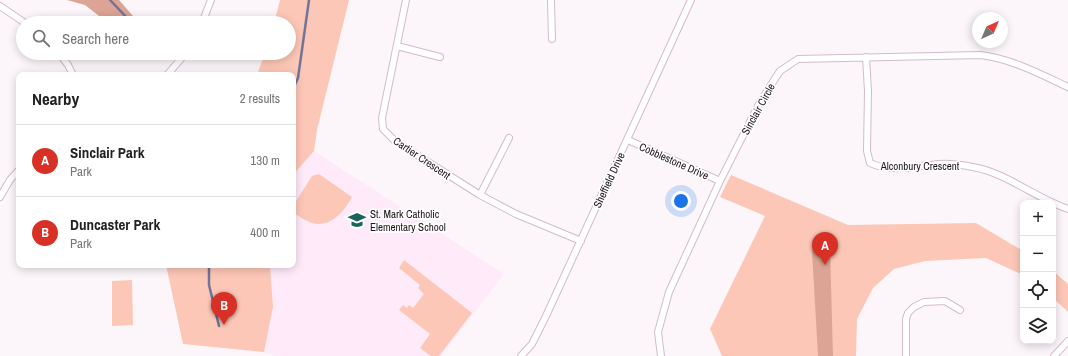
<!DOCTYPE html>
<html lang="en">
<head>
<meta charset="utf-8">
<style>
	:root { --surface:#fff; --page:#f6f6f6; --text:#222; --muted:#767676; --line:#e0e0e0; --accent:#d93025 }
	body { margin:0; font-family:"Archivo Narrow",sans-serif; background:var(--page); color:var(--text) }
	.controls { position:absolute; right:12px; bottom:12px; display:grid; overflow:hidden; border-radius:8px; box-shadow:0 2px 10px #0003 }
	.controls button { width:36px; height:36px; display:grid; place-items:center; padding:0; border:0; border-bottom:1px solid var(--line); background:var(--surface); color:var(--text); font:20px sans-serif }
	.compass { position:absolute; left:972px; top:12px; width:36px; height:36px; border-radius:50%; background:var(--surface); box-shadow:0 2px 10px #0003; rotate:44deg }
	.you { position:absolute; left:681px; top:201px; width:14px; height:14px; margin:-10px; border:3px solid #fff; border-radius:50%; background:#1a73e8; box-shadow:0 0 0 6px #1a73e833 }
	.badge { display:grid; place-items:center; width:26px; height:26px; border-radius:50%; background:var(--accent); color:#fff; font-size:13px; font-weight:700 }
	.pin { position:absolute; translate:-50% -33px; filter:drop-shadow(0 1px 2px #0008) }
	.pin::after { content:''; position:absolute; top:21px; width:14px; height:12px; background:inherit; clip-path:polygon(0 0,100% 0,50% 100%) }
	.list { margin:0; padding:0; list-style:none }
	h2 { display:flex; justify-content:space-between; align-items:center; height:52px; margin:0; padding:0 16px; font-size:17px }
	h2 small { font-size:13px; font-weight:400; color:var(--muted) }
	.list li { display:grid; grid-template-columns:26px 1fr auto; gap:12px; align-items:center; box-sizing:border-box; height:72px; padding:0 16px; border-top:1px solid var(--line) }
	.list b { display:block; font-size:15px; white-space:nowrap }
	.list p { margin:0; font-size:13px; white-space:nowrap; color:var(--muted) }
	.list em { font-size:13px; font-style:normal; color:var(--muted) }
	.icon { flex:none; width:22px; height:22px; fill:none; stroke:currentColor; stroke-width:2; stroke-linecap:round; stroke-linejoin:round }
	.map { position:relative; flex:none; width:1068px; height:356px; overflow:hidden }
	.search { position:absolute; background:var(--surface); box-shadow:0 2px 10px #0003; left:16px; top:16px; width:280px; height:44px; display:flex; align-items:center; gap:10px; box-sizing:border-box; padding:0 14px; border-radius:22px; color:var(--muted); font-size:15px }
	.panel { position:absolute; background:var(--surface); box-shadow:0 2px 10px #0003; left:16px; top:72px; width:280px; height:196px; border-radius:8px }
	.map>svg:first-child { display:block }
</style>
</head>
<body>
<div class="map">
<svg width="1068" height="356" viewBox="0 0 1068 356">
	<rect width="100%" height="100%" fill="#fcf6fa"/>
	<path fill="#ffeaf9" d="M314 151 504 274 441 356H274L264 352 273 307 270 265H293V175Z"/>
	<path fill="#fdc7b7" d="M280 0H349L317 130 314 151 293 175V75H257L265 53H289V23H274Z
		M319 174 352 197C343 214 327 231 307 221 302 219 298 215 293 213V206L312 176Z
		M731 175 848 225 976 223 1023 251V275L986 258 925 261 894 269 873 288 857 319 856 356H722L710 329 765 216 720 197Z
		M404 260 472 313 439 356H431L420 348 430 334 399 310 403 305 407 308 409 305 413 308 424 294 418 288 420 285 399 268Z
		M166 265H270L273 307 264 352 183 344Z
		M1053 271 1068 284V312L1053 298Z
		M132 280 133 325 112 326V281Z"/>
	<path fill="#dba494" d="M67 0H119L133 16 127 23H108L85 5Z
		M822 241 830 248 833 356H818L812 251 815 242Z"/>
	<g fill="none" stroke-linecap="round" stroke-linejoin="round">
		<path stroke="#727498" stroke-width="2.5" d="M110 0 130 21 138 23
			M293 89 298 78 309 0
			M209 265V285L219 326"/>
		<g stroke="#d4bacd" stroke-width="8">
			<path id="minor" d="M406 0 382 118 383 129 395 141 480 195 516 214 581 241
				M551 0 552 39
				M0 6 25 23
				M202 23 211 0
				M397 46 440 57
				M59 53 68 65 73 75
				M866 57 868 91 867 151 870 163C891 173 917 166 939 164 950 163 962 165 973 167 1007 173 1035 198 1068 209
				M167 75 186 53
				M628 140 720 181
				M480 195 509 138
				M0 197 10 180 19 170
				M521 356 532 344 546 316 691 0
				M661 356 658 332 669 292 720 181 760 102 780 71 798 59 981 55C1012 59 1040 74 1068 87
				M906 356V319L908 313 914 307 924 302 945 301 960 310
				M1054 356 1068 341"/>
		</g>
		<use href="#minor" stroke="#fff" stroke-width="6"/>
	</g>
	<defs>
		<g id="school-bare" transform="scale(1.38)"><path d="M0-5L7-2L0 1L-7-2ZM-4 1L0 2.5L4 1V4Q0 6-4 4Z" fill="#18645d" stroke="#fff" stroke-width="2.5" paint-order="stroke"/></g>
	</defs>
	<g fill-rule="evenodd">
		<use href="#school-bare" x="357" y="220"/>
	</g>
	<g text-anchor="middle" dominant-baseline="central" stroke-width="3.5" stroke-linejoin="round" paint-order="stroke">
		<g font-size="11" fill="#20161d" stroke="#fff">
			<text transform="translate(758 109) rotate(-61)">Sinclair Circle</text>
			<text transform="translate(422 158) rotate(34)">Cartier Crescent</text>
			<text transform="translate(674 161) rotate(24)">Cobblestone Drive</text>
			<text x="920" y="166">Alconbury Crescent</text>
			<text transform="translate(609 180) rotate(-65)">Sheffield Drive</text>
		</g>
		<g font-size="11" fill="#20161d" stroke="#fff" text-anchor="start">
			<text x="370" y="214">St. Mark Catholic<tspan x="370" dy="13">Elementary School</tspan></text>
		</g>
	</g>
</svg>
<div class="controls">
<button>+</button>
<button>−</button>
<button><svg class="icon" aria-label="locate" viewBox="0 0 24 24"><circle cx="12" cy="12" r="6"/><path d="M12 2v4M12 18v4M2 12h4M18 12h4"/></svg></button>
<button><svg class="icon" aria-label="layers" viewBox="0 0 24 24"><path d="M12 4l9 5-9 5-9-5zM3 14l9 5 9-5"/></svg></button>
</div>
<svg class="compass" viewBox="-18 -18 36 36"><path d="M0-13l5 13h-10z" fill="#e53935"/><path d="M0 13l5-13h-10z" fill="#767676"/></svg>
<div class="you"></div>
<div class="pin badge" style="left:825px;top:265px">A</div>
<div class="pin badge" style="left:224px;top:325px">B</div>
<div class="search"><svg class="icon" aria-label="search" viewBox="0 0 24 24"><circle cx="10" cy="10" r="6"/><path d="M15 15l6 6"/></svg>Search here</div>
<section class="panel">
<h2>Nearby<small>2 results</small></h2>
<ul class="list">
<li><span class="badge">A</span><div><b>Sinclair Park</b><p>Park</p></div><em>130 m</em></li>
<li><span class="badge">B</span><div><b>Duncaster Park</b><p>Park</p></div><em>400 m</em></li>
</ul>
</section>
</div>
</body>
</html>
